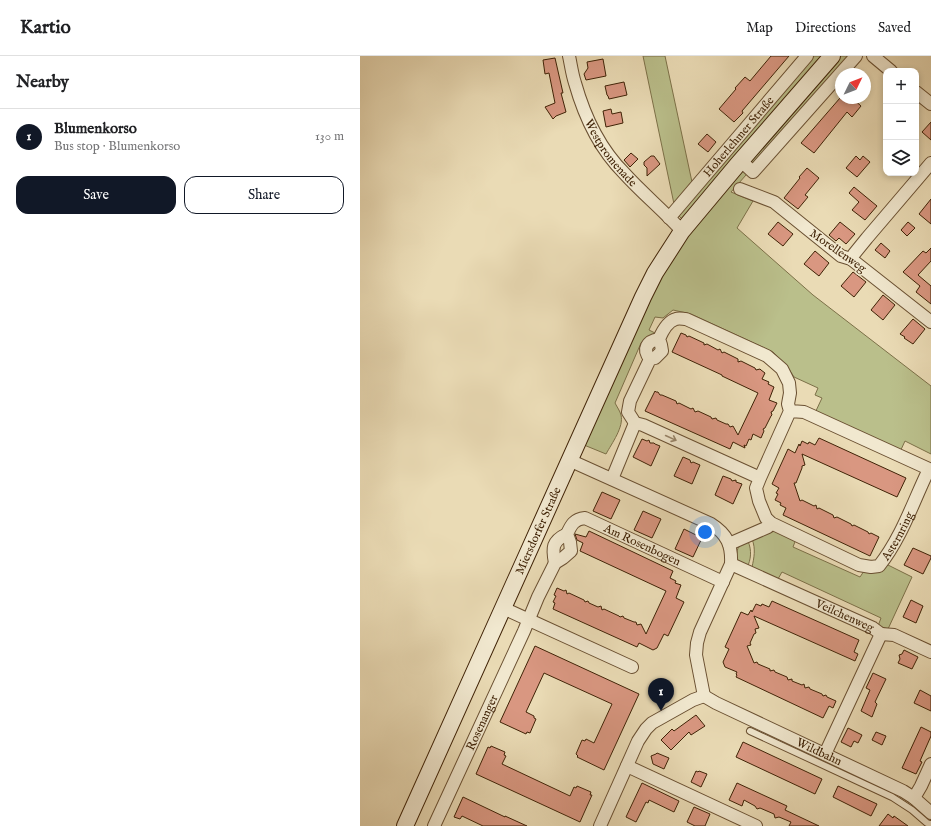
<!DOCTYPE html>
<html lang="en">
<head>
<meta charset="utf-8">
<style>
	:root { --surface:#fff; --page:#f6f6f6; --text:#202124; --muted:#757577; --line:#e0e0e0; --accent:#111827 }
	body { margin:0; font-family:"IM FELL English",serif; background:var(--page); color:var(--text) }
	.controls { position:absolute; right:12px; top:12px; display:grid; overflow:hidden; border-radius:8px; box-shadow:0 2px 6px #0003 }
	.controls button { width:36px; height:36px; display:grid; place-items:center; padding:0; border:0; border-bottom:1px solid var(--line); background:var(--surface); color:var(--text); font:20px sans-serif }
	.compass { position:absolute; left:475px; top:12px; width:36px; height:36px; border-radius:50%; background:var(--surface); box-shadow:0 2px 6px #0003; rotate:47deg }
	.you { position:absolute; left:345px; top:476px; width:14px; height:14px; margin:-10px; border:3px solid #fff; border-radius:50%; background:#1a73e8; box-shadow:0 0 0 6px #1a73e833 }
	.badge { display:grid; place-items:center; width:26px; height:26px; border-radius:50%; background:var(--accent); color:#fff; font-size:13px; font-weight:700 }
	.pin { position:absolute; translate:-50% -33px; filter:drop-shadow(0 1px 2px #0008) }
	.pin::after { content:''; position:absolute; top:21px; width:14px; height:12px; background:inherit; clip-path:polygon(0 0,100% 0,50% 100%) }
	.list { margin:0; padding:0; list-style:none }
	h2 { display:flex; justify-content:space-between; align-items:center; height:52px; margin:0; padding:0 16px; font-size:17px }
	h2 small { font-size:13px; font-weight:400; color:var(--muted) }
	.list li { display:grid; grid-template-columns:26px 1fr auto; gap:12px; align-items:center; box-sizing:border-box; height:56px; padding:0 16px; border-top:1px solid var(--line) }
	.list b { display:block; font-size:15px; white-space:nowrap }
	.list p { margin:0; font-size:13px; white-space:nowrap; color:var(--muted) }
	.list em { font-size:13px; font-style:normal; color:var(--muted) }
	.actions { display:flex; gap:8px; padding:12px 16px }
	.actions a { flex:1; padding:9px 0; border:1px solid var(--accent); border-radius:12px; text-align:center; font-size:14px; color:var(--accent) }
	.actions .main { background:var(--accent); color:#fff }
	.icon { flex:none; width:22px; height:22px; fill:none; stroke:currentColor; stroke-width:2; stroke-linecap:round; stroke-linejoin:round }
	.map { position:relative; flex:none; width:571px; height:770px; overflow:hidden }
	header { display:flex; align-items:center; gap:24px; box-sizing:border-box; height:56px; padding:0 20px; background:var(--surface); border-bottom:1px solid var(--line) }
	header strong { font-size:19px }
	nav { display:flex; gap:22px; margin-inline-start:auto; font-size:14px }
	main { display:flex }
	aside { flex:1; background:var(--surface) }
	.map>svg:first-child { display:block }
</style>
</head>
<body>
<header>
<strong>Kartio</strong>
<nav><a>Map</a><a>Directions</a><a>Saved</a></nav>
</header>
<main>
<aside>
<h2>Nearby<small></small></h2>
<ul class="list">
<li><span class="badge">1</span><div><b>Blumenkorso</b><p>Bus stop · Blumenkorso</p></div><em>130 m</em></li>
</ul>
<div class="actions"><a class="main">Save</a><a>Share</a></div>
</aside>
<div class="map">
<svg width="571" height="770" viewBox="0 0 571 770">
	<rect width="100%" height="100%" fill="#eadbb5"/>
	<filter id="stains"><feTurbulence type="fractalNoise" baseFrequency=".005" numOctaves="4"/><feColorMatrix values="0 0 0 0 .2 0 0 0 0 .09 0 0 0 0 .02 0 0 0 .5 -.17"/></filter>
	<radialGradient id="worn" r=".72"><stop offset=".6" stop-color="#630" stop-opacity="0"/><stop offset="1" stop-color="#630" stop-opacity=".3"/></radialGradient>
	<path fill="#babf8b" stroke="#7c7048" d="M283 0H305L332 126 314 148Z
		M451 0H466L322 163 319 160 318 157Z
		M479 0H491L371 136 393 145 377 172 453 239 571 330V398L545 385 539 398 454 359 462 342 455 339 458 332 434 321 427 310 413 296 331 258 313 254 303 262 295 261 289 274 295 277 281 287 255 347C257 351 260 355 261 359 264 371 252 387 246 398L224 389 287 244 331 173Z
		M417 474 436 483 433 491 500 521 504 515 522 514 528 509 552 521 528 573 518 570 521 562 422 516 418 523 392 511C394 502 396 493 392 483Z
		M388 485C392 495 391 503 387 512L377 505C376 493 377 490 388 485Z"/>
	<path fill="#d99781" stroke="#3f2206" d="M411 0H429L382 55 383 57 374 66 359 53 376 33 375 32 385 21 390 25Z
		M195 2 203 37H201L206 56 196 60 193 63 185 51 195 47 189 17 185 18 183 4Z
		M243 3 246 20 226 24 224 18 228 12 227 6Z
		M264 26 267 39 249 43 248 40 247 39 245 30Z
		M480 42H492L501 50 492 61 487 56 454 97 441 87Z
		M251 53 252 58 261 56 263 67 246 71 243 55Z
		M571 66V84L562 76Z
		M347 78 356 86 348 96 338 88Z
		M271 97 278 103 270 111 264 104Z
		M291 100H294L300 108 287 120V112L284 109V106Z
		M496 100 500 104 503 100 510 106 497 121 486 112Z
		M447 112 459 122 445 139 448 141 438 153 424 142 440 122 439 121Z
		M494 131 517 150 505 164 492 154 499 146 489 137Z
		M571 143V168L559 158Z
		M418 166 433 178 423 190 408 178Z
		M480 166 495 178 486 188 479 182 476 185 469 179Z
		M548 166 555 172 547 180 541 174Z
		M521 187 530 195 525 202 515 194Z
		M571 192V205L558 219 571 230V248L556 236 560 230 543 216 563 195 566 197Z
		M455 195 469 207 459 220 444 208Z
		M493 216 506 226 494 241 481 230Z
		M523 239 535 249 523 264 511 254Z
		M553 263 565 273 553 288 544 282 545 281 540 278Z
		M321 277 326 279 327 281 329 280 344 287V289L347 288 358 294 360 293 362 297 364 296 378 303V306L381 305 395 312 396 314 400 313 401 314 405 317 402 323 409 326 408 328 414 331 409 344 417 347 413 355 411 356 412 359 411 360 405 372 403 373 404 375 401 382 393 378 391 384 389 383 386 390 384 389 385 392 373 386 370 393 285 355 295 335 296 336H298L300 339H302L316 345 317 348 319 347 331 353 333 352 335 356 338 355 351 361 352 363 356 362 357 364 366 368H368L370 371 373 370 378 379 398 337 362 320V319L312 296Z
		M459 382 546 422 537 441 442 398 445 409 442 410V412L436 427H434L440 445 442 444 454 450 456 449 457 453 459 452 473 459 474 462 477 461 491 468 492 470 494 469 508 476 509 478 511 477 519 481 510 500 423 459 426 452 420 449 421 447 415 444 418 438 416 437 419 432 412 428 428 393 435 397 439 388 440 390 442 385 448 388 449 386 455 389Z
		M282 383 287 385 289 384 290 387H294L295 388 300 390 291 410 273 401Z
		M323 401 330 404 331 407 333 406 340 409 332 428 314 420Z
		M363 420 371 423 372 425 376 424V426L382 428 373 448 355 439Z
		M242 436 260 444 251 463 233 455Z
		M283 455 301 463 292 482 274 474Z
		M324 473 342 482 333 501 315 493Z
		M229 475 313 515 310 522 316 525 315 527 321 529 316 542 324 546 308 580 304 578 297 592 293 594 279 587 277 591 193 553 195 547 193 546 196 540 194 539 197 532 204 535 206 534 207 538 209 537 224 544 225 546 228 545 229 547 238 551 241 550 242 554 244 553 259 560 260 561 263 560 264 562 274 566H276L277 569 281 568 286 578 306 535 220 495 223 487 217 484 215 478 226 481Z
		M553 492 571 500V502L563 518 544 509Z
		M551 544 563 550 556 567 543 561Z
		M412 545 499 584 494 596 498 598 495 605 394 560 399 572 395 573 396 577 394 578 390 587 391 589 387 590 394 607 397 606 398 608 410 613V615L414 614 415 616 427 621 428 624 432 623V625L442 629 444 628 445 632 449 631 450 633 462 638 463 640 466 639 467 641 476 645 473 652 469 650 463 662 376 621 377 619 376 618 377 616 365 611 363 606 369 593 365 591 381 556 388 559 391 554 392 556 396 548 401 550 402 548 409 551Z
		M175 590 279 638 244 714 217 701 218 700 216 698 222 684 225 685 226 683 234 687 252 648 184 617 166 656 174 660V662L176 663 170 677 167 676 166 678 140 666Z
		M544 594 558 601 552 613 538 607 540 603 539 599 542 598Z
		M513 617 526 623 515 646 517 648 512 661 501 655 510 634 506 632Z
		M560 634 571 640V655L554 647Z
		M336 659 345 670 331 679 329 676 311 694 301 684 312 673 314 675Z
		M561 671 571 676V680L560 705 562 706 556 718 542 712Z
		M488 672 502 679 498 687 494 685 491 691 481 686Z
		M516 676 526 680 522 689 512 684Z
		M383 686 462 723 455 738 376 701Z
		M131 690 145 696 144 699 146 700 142 708 210 740 214 731 216 732 217 730 231 736 230 739H232L220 766 116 718 128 691 130 692Z
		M297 697 309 702 304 713 293 708 291 700 296 698Z
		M336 715 338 716 339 715 347 718 341 731 331 726Z
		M282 727 319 745 314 756 289 744 288 747 286 746 276 766 266 761Z
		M377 727 427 750 425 754 459 770H429L431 766 419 761 415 762 414 758 400 752 397 753 395 750 384 744 382 750 369 744Z
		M478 730 517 748 511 760 473 741Z
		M103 741 145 761V760L167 770H123L102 760 100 763 94 761Z
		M334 751 350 758 345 770H335L327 766Z
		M528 758 533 762 534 760 548 770H519Z"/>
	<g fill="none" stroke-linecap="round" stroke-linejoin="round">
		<g stroke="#6a5032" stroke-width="8">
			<path id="lane" d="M390 675 532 741 552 754 567 767 570 768H571"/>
		</g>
		<g stroke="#6a5032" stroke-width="14">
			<g id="street">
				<path id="s1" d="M209 0C211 9 212 18 215 27 224 59 240 93 264 117 282 137 304 155 322 175"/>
				<path d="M513 0 531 15"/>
				<path d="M556 36 571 48"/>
				<path d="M381 105 393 116 496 0"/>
				<path d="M380 133 414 146 481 200 491 203 571 266"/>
				<path id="s2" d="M309 162 447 0"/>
				<path d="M491 203 494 198 507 182 571 107"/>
				<path d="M290 303C282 293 287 285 299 283"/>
				<path d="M209 404 351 468C367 478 372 489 371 508L340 576 337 587 336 599 344 640"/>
				<path id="s3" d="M400 422 283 369 275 367 268 356 270 345 290 303 295 302 302 295 301 289 299 283C302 276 308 265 316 263 319 262 323 263 326 263L407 300 422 313 429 327 430 337 428 348 430 355 400 422 396 432 399 445 406 462 411 467 499 509 511 511 519 510C542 481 553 446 569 413L444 356 430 355"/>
				<path d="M252 423 275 367"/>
				<path d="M369 488 408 471 411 467"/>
				<path d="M195 507C192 492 192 485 207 478"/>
				<path id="s4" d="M371 508 513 572 521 578 465 698"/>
				<path d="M143 552 272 611"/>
				<path d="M521 578 534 579 571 596"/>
				<path id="s5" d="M344 640 356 647 543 735 554 742 571 757"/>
				<path d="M267 710 396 770"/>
				<path d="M554 742 561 730 571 708"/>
				<path id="s6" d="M74 770 164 575 178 541 195 507 203 502 211 495 210 486 207 478C211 469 214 463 225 462L363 526"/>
				<path d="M240 770 278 685 286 673 292 667 333 644 344 640"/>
			</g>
		</g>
		<g stroke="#3f2206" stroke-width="18">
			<g id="secondary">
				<path id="s7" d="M45 770 283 241 295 217 322 175 378 108 472 0"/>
			</g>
		</g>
		<use href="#lane" stroke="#f1e8cf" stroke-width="6"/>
		<use href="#street" stroke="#f1e8cf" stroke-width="12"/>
		<use href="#secondary" stroke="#f1e8cf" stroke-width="16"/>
	</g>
	<defs><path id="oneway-shaft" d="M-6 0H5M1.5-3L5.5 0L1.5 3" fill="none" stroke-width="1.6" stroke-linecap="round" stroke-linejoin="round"/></defs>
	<use stroke="#98856a" href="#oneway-shaft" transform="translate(311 382) rotate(25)"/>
	<g text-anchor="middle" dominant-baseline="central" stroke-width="3" stroke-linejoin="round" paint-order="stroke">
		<g font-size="12" fill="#3f2206" stroke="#f1e8cf">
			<text stroke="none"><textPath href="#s2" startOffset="107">Hoherlehmer Straße</textPath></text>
			<text stroke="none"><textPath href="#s1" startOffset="107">Westpromenade</textPath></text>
			<text transform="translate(478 195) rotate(35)">Morellenweg</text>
			<text stroke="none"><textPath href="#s7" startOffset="324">Miersdorfer Straße</textPath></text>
			<text stroke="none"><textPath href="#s3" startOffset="701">Asternring</textPath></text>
			<text stroke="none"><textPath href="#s6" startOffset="416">Am Rosenbogen</textPath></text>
			<text stroke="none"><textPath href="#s4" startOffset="125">Veilchenweg</textPath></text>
			<text stroke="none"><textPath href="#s6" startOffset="114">Rosenanger</textPath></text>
			<text stroke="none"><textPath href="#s5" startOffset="128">Wildbahn</textPath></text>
		</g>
	</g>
	<rect width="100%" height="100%" filter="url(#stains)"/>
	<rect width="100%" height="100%" fill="url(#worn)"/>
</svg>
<div class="controls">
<button>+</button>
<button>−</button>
<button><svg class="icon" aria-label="layers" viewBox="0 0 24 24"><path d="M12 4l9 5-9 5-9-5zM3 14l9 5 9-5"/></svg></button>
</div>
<svg class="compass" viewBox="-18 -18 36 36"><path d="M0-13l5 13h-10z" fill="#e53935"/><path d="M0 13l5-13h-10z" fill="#757577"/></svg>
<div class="you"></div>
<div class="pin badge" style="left:301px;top:655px">1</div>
</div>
</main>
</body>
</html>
